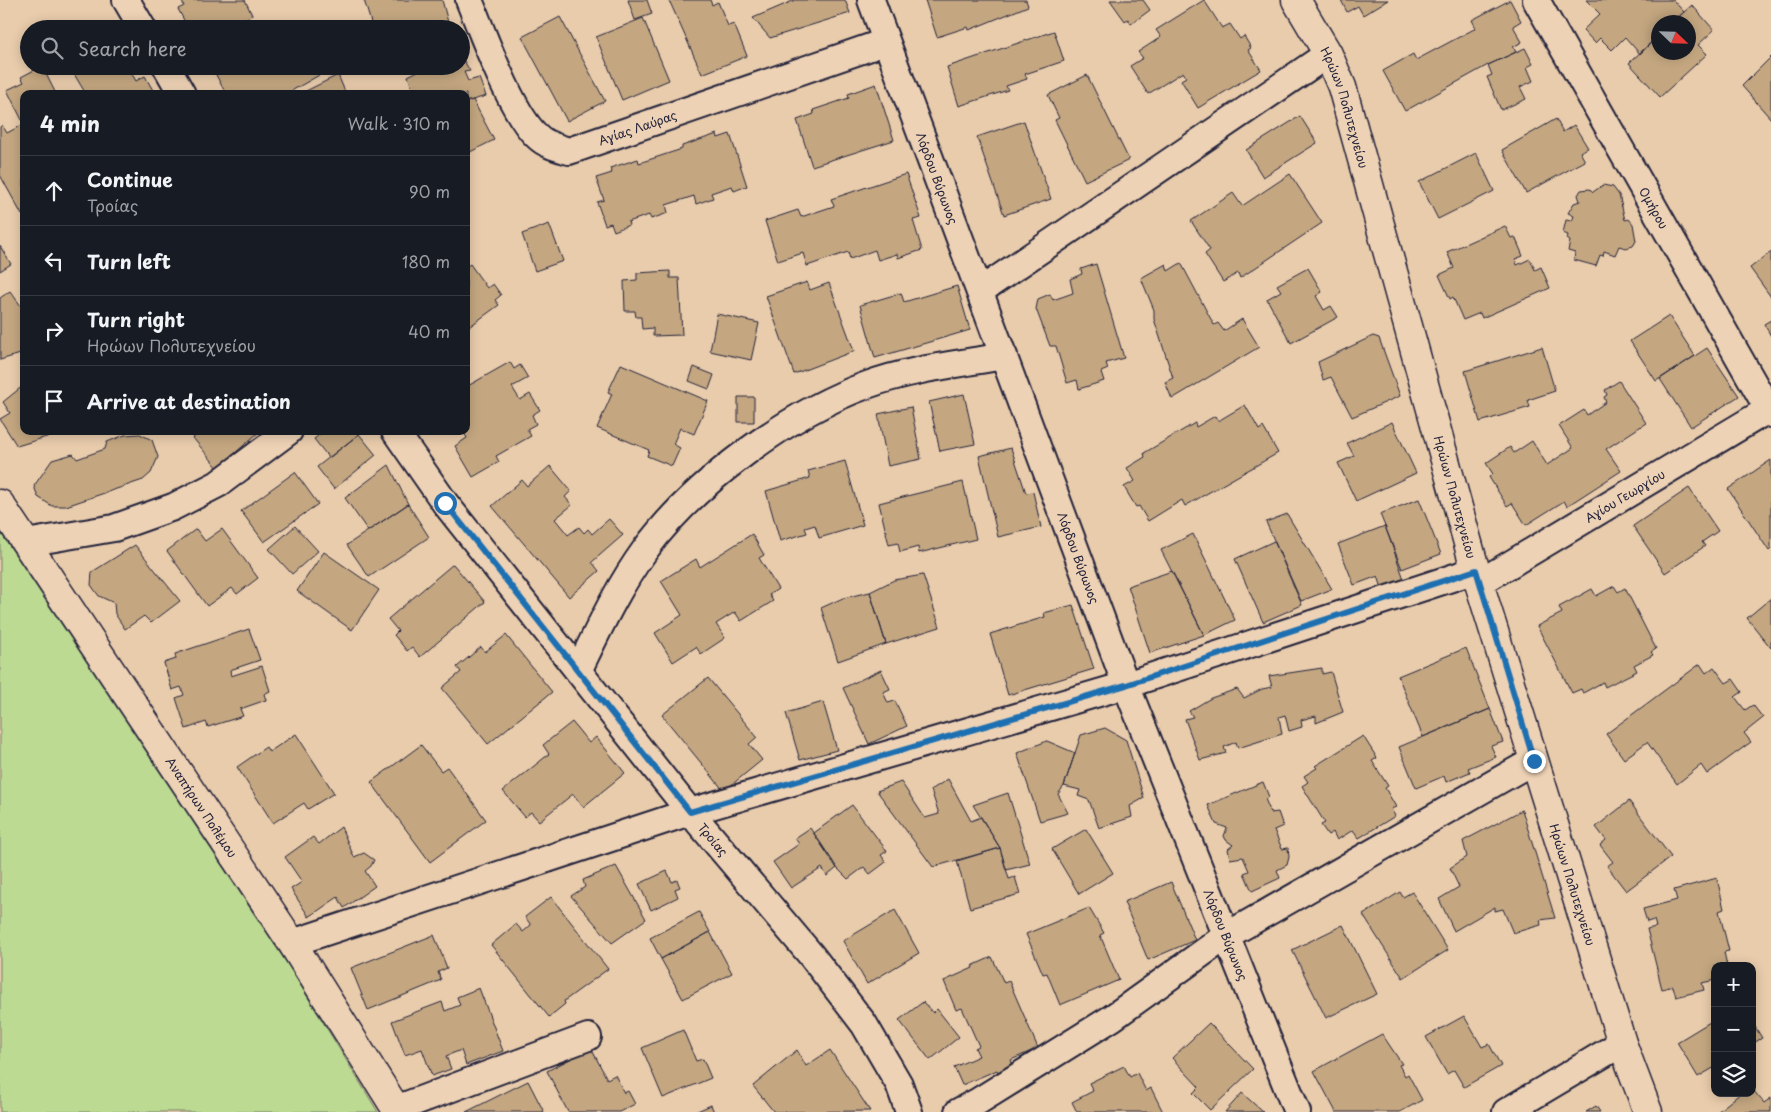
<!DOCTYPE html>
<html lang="en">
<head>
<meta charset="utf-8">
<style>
	:root { --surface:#171b24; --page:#242831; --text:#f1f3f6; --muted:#9ea1a6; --line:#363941 }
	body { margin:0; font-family:"Playpen Sans",sans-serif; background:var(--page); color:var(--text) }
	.controls { position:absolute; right:15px; bottom:15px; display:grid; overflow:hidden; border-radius:10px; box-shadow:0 2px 12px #0003 }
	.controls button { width:45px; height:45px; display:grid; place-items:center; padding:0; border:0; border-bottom:1px solid var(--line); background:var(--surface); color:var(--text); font:25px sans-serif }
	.compass { position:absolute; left:1651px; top:15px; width:45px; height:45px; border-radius:50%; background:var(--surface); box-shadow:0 2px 12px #0003; rotate:113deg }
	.stop { position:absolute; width:15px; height:15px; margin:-11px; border:4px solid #1f6fb2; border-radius:50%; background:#fff }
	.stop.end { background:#1f6fb2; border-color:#fff; box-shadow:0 1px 5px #0008 }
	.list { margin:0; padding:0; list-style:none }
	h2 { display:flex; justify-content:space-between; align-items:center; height:65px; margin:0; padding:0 20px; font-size:21px }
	h2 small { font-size:16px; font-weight:400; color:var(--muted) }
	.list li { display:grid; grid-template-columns:32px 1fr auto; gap:15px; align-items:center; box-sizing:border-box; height:70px; padding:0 20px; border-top:1px solid var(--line) }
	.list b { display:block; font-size:19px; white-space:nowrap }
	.list p { margin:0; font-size:16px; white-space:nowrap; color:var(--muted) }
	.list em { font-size:16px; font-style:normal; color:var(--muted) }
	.icon { flex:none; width:28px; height:28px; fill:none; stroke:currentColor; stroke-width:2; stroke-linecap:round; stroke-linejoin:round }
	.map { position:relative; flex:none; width:1771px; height:1112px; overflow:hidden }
	.search { position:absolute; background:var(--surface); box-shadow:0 2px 12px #0003; left:20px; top:20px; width:450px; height:55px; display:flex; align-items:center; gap:12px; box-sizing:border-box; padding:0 18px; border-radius:28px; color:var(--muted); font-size:19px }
	.panel { position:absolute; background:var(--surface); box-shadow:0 2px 12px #0003; left:20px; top:90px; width:450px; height:345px; border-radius:10px }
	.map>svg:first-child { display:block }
</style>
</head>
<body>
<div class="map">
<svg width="1771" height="1112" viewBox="0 0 1771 1112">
	<rect width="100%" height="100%" fill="#e9ccac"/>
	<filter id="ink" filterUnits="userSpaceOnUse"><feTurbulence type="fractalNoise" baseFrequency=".02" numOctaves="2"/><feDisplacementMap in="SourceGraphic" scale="10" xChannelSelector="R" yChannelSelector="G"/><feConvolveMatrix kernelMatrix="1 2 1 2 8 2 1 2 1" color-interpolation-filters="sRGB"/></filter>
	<g filter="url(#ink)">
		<path fill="#bcda92" stroke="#6f7e66" d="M0 532 288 965 378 1112H0Z"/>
		<path fill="#c4a781" stroke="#22223b" d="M181 0H245L252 15 228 29H182L180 25 185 22 178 9 184 6Z
			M364 0H442L449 26 438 29H383L382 23 372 26Z
			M628 0H647L652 14 635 20Z
			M669 0H710L712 5 718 2 728 26 734 24 747 56 702 74Z
			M795 0H845L850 13 770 38 753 18Z
			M925 0H1026L1028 6 969 30 968 27 937 37Z
			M1110 0H1143L1150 10 1131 24 1128 19 1125 21Z
			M1204 0 1222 28 1230 24 1240 39 1244 36 1251 48 1248 50 1261 70 1198 108 1181 80 1186 77 1183 72 1148 94 1130 66 1143 58 1138 52 1161 37 1156 30Z
			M1341 0H1388L1363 15 1358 6 1347 12Z
			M1510 0 1521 21 1513 26 1522 42 1513 47 1516 52 1488 65 1405 111 1383 71 1413 54 1416 60 1476 28 1472 20Z
			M1586 0H1673L1684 12 1673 22H1658V36L1640 54 1625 37 1612 50 1600 38 1595 43 1583 30 1600 14Z
			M1692 5 1714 30 1698 45 1707 54 1660 97 1629 63 1658 36V52H1688V22H1673Z
			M560 17 605 101 567 121 522 37Z
			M643 18 669 80 622 100 596 37Z
			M1054 31 1064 61 1025 74 1027 79 1006 86 1008 90 959 106 947 67Z
			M1525 48 1533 64 1527 67 1533 81 1520 87 1526 99 1501 110 1487 77 1492 75 1488 65Z
			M461 56 470 71 464 72 468 81 479 78 486 96 466 102V94H414L408 76 428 66H461Z
			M1771 57V119L1742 86Z
			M42 66 56 94H24V124L7 90 24 82 21 77Z
			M86 66H127L136 81 145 76 155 94H86L74 74Z
			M222 66H317L321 74 286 94H226L214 71Z
			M338 75 346 94H300Z
			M1087 75 1129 160 1085 181 1055 120 1059 118 1048 95Z
			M876 84 894 140 812 166 797 120 814 114 813 110 849 98 848 94Z
			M473 100 494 140 466 154V102Z
			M1300 116 1317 143 1263 177 1246 150Z
			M1556 119 1563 132 1574 125 1588 148 1580 152 1585 161 1526 193 1502 150Z
			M1024 121 1051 199 1004 215 977 137Z
			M24 124V214L22 215 0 175V127L2 125 7 133Z
			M717 134 718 138 730 134 747 186 734 191 732 186 711 193 713 198 696 204 694 196 666 205 668 213 651 219 649 215 628 222 629 225 614 231 611 223 605 225 597 202 604 200 596 178 612 173 610 168 638 159 639 163 682 149V146Z
			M1476 153 1494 191 1438 219 1419 182Z
			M906 174 921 218 913 220 922 250 898 258 897 254 878 260 875 250 850 259 848 252 807 266 803 253 778 261 765 221 798 210 801 217 834 206 831 199Z
			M1290 174 1322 223 1240 278 1238 273 1223 282 1205 254 1210 250 1191 221 1233 193 1242 206Z
			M1603 185 1613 187 1619 195 1625 220 1629 219 1633 224 1636 241 1633 246 1626 248 1619 246 1615 255 1604 251 1603 256 1600 255 1596 266 1574 260 1575 253 1568 251 1570 241 1567 239 1568 235 1563 233 1566 220 1572 221 1574 216 1568 213 1574 203 1580 201 1578 195 1581 190 1590 189 1593 192Z
			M549 224 563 261 535 271 522 234Z
			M1505 226 1511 238 1515 237 1523 256 1515 259 1517 265 1530 259 1535 270 1541 267 1550 288 1482 318 1480 313 1463 320 1453 297 1450 299 1439 275 1454 268 1447 252Z
			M0 246 11 264 0 271Z
			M1771 252V297L1750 268Z
			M1181 263 1214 325 1218 323 1224 331 1242 319 1259 347 1172 399 1165 382 1173 378 1154 319V310L1141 278 1166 264 1168 271Z
			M470 264 487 288 493 284 501 295 495 300 499 305 466 329V267Z
			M1096 264 1124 358 1106 363 1108 369 1101 372 1104 381 1079 389 1077 380 1067 383 1056 346H1050L1036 309 1038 299 1050 294 1053 300 1073 293 1070 279 1082 274 1081 269Z
			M1308 268 1322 292 1316 296 1324 310 1331 306 1338 317 1291 343 1267 299 1281 291 1277 285Z
			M670 271V278H679L682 335 653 336V328L642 329 641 317H636L635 311H625L624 281 637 280V273Z
			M807 282 810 290 829 283 854 351 794 374 766 296Z
			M957 286 970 330 875 358 860 305 901 293 904 302Z
			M10 291 24 310V353L0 360V298Z
			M717 314 759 323 751 360 710 351Z
			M1669 316 1695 356 1656 381 1630 341Z
			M1771 320V336L1764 324Z
			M1373 336 1379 338 1400 396 1352 417 1331 377 1323 380 1318 362Z
			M1542 347 1555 391 1528 400 1530 407 1480 422 1465 371Z
			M1707 348 1739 396 1691 427 1660 379Z
			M510 362 514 369 520 365 528 378 512 387 520 400 530 394 540 410 532 415 536 424 527 429 531 436 496 456 499 462 473 477 455 446 467 438 463 431H466V387Z
			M621 364 708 401 694 434 680 428 673 444 680 448 672 466 647 456 649 450 597 428 612 394 608 392Z
			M694 367 714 375 709 389 689 381Z
			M1619 381 1646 423 1606 449 1621 471 1567 506 1564 501 1526 525 1512 503 1507 506 1489 477 1493 474 1486 463 1510 447 1514 453 1532 441 1547 465 1573 448 1559 426 1584 410 1587 415 1606 402 1604 397 1607 395 1605 390Z
			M24 385V431H66L17 446 0 419 10 413 3 402Z
			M964 394 975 444 940 451 929 402Z
			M738 397H754V422H738Z
			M1245 405 1259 430 1263 427 1278 453 1185 506 1182 500 1148 521 1139 506 1136 507 1124 487 1135 481 1127 468 1145 457 1144 453 1195 423 1196 427 1215 416 1218 421Z
			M911 407 921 459 888 466 878 414Z
			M1392 422 1416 473 1356 501 1338 463 1354 456 1347 443Z
			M201 431H260L218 468 193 438Z
			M324 431H357L359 434 329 458 314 439Z
			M140 434 152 440 158 457 151 473 143 480 66 506H52L38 497 34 486 52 460 73 454 77 459 105 449 107 442 125 435Z
			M359 434 376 455 334 489 317 467Z
			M1011 448 1026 493 1033 492 1041 527 998 537 979 456Z
			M1771 460V549L1769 551 1728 489Z
			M845 461 863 525 819 538 815 525 805 528 807 533 780 541 766 491 810 478 808 471Z
			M389 465 408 504 368 531 345 498Z
			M550 466 571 491 565 497 572 505 555 519 568 535 579 527 584 533 588 529 592 534 609 519 623 535 592 562 599 571 569 597 492 506 522 480 527 486Z
			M295 472 318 504 264 542 241 511Z
			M963 482 976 539 919 553 918 547 900 552 898 543 889 545 879 503Z
			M1689 488 1718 531 1702 542 1705 546 1665 573 1633 526Z
			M1419 499 1441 554 1402 569 1380 514Z
			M408 504 429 537 369 577 347 545Z
			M1287 514 1332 589 1301 601 1266 522Z
			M295 526 318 551 292 574 269 549Z
			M1385 526 1404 579 1382 588 1378 576 1354 585 1338 544Z
			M196 529 205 541 222 529 258 578 237 594 232 588 207 606 167 551Z
			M752 534 764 555 759 558 778 589 769 595 773 601 741 621 735 612 716 624 725 638 701 654 696 647 673 662 655 633 682 615 661 581 696 559 700 567Z
			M1193 534 1235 620 1204 635 1161 550Z
			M1274 541 1302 605 1263 622 1235 559Z
			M135 545 180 601 151 623 144 616 125 629 115 614 114 603 99 596 91 585 92 572Z
			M324 552 379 590 352 630 297 591Z
			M453 564 485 602 420 657 412 647 407 651 394 635 398 631 388 619Z
			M1172 571 1204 635 1150 653 1128 586Z
			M923 575 940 627 886 644 870 592 894 580Z
			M1614 586 1618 592 1625 588 1656 649 1651 652 1653 655 1634 665 1637 671 1605 687 1603 682 1583 693 1581 689 1572 693 1537 626 1562 613 1559 607 1592 589 1596 596Z
			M870 592 886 644 838 661 821 608 843 598Z
			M1771 598V648L1747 618Z
			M1073 605 1094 669 1008 695 990 634 1045 617 1044 613Z
			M249 629 260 660 230 670 231 676 262 666 270 691 264 694 266 700 240 709 243 716 208 727 206 722 186 729 176 698 184 695 181 687 172 690 164 663 176 659 175 654Z
			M506 635 552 692 488 744 442 688 461 672 457 667 481 647 485 652Z
			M1466 648 1490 709 1423 737 1398 676Z
			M1700 664 1706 673 1714 667 1726 683 1733 679 1742 692 1735 697 1745 710 1753 705 1763 718 1744 733 1751 742 1707 774 1701 765 1677 784 1647 742 1624 759 1606 734Z
			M1322 668V674L1331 672 1343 712 1316 723V716L1301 720 1302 727 1289 731 1285 715 1279 717 1282 734 1238 748 1236 742 1224 747 1226 753 1200 760 1185 719 1193 717 1189 711 1211 698 1237 689 1244 698 1262 689 1272 687 1269 676Z
			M881 670 890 689 883 692 888 703 895 701 907 726 869 744 843 688Z
			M708 678 757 737 749 744 762 760 724 791 662 715Z
			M823 702 837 750 800 760 786 713Z
			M1490 709 1503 742 1491 746 1496 757 1468 768 1470 772 1446 782 1444 776 1416 788 1399 747Z
			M572 722 589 743 596 737 625 773 583 807 573 794 539 821 531 812 525 817 503 791 549 754 543 745Z
			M1105 728 1126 740 1144 798 1130 806 1132 817 1099 828 1089 800 1078 796 1080 790 1064 786 1081 735Z
			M296 734 334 793 308 809 304 803 273 823 237 767 266 747 269 752Z
			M1363 736 1377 758 1372 761 1388 786 1385 788 1396 807 1391 809 1395 816 1359 838 1353 830 1337 840 1333 832 1328 835 1321 825 1325 823 1302 786 1308 782 1304 776 1317 768 1315 766Z
			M1047 741 1075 753 1064 786 1058 794 1068 813 1040 821 1017 753Z
			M421 745 441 771 447 767 486 820 430 862 371 782Z
			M948 779 971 821 981 817 1000 848 933 867 877 791 901 782 925 818 939 814 931 790Z
			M1263 782 1269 797 1265 799 1271 813 1278 812 1283 826 1274 830 1282 849 1288 848 1289 857 1287 865 1277 870 1280 878 1252 891 1244 873 1249 871 1243 857 1230 859 1228 849 1233 845 1226 840 1224 836 1227 828 1216 824 1208 805Z
			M1008 793 1030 864 1006 870 1000 848 973 805Z
			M1629 801 1671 857 1626 891 1607 866 1613 862 1600 845 1606 840 1596 827Z
			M852 805 887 851 881 855 886 862 870 874 864 867 848 879 837 868 814 833Z
			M1522 810 1555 918 1540 920 1541 925 1513 933 1503 909 1495 911V907L1454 931 1439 899 1459 887 1450 868 1467 857 1463 841Z
			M341 827 354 857 364 853 374 860 371 866 365 871 375 886 344 908 338 897 309 917 291 889 302 882 285 857 313 837 319 844Z
			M810 828 837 868 827 876 822 868 791 888 773 862 799 844 795 838Z
			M1086 829 1113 873 1079 894 1052 849Z
			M1000 848 1009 879 1015 877 1020 894 970 908 957 861Z
			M616 866 646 919 612 943 571 896 585 887 583 880Z
			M667 871 672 882 677 880 680 887 675 889 678 897 651 910 639 884Z
			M1717 878 1724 909 1719 911 1729 951 1724 952 1727 966H1715V980L1702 983 1704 990 1676 997 1673 986 1662 989 1647 929 1656 927 1654 920 1647 922 1643 909 1677 900 1674 890Z
			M1171 882 1195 940 1148 960 1124 902Z
			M1400 892 1403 897 1412 892 1448 950 1403 978 1363 915Z
			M551 897 608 969 564 1001 565 1004 549 1017 491 945 516 924 523 932 531 925 525 917Z
			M1089 908 1104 933 1100 935 1119 980 1060 1005 1047 973 1043 974 1026 934Z
			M895 910 919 953 867 984 843 941Z
			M699 912 710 932 661 959 650 938Z
			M1343 925 1377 994 1326 1018 1292 950Z
			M710 932 732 973 683 999 661 959Z
			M434 935 447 968 438 972 441 980 368 1010 351 968Z
			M992 957 1004 983 1009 981 1038 1048 1011 1060 1014 1068 999 1074 997 1070 962 1085 954 1067 979 1056 975 1048 979 1046 962 1008 956 1010 944 981 973 968 972 966Z
			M479 988 503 1051 466 1065 461 1050 446 1056 451 1069 432 1076 422 1049 405 1055 392 1021 442 1002 445 1011 460 1005 457 997Z
			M923 1002 933 1013 937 1009 959 1037 930 1060 899 1020Z
			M1464 1016 1482 1047 1489 1044 1501 1066 1464 1087 1454 1070 1447 1074 1426 1037Z
			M1715 1019V1067L1698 1077 1677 1042Z
			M1752 1022 1762 1038 1752 1044Z
			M1209 1023 1253 1069 1210 1110 1193 1093 1199 1087 1172 1058Z
			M683 1030 696 1061 703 1059 711 1078 663 1098 642 1048Z
			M1382 1034 1402 1064 1399 1065 1405 1076 1408 1074 1422 1100 1400 1112H1336L1314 1071Z
			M591 1048 607 1079 615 1075 624 1093 628 1091 635 1104 619 1112H568L547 1071Z
			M797 1050 806 1066 830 1050 870 1111 774 1112 753 1086Z
			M1124 1066 1130 1077 1137 1073 1146 1091 1151 1088 1163 1112H1077L1072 1102 1093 1091 1089 1083Z
			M528 1081 544 1112H466Z
			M1752 1089 1764 1103 1771 1098V1112H1717L1741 1093H1752Z
			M1242 1093 1263 1112H1225Z
			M711 1105 714 1112H695Z
			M1596 1106 1600 1112H1586Z"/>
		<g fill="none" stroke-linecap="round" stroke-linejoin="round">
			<g stroke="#22223b" stroke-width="30">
				<g id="minor">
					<path d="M126 0 143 29"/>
					<path id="s1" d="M469 0C483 34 512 115 538 137 546 145 559 148 569 151L885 42"/>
					<path id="s2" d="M871 0 1126 685 1297 1112"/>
					<path id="s3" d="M1536 0 1771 414"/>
					<path d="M166 66 182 94"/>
					<path d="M980 291 1328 54"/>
					<path id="s4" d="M395 431 445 503 690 812 811 955 864 1024 899 1084 909 1112"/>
					<path d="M26 543 114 528 173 507 218 484 289 431"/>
					<path id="s5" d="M1479 583 1771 408"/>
					<path d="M579 669C599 628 618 587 645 550 694 483 789 413 867 385 910 369 959 364 1004 356"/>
					<path d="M292 943 690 812 1126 685 1476 570"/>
					<path d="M396 1109 588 1037"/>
					<path d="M958 1112 977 1102 1112 1018 1226 936 1533 761"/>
					<path d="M1506 1112 1622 1043"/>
				</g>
			</g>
			<g stroke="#22223b" stroke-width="31">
				<g id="tertiary">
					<path id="s6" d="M1296 0 1328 54 1342 87 1479 583 1622 1043 1648 1112"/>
					<path id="s7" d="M0 504 292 943 398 1112"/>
				</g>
			</g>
			<use href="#minor" stroke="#eed2b5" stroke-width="26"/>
			<use href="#tertiary" stroke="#eed2b5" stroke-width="28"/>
		</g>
	</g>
	<g fill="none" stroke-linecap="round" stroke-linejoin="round" filter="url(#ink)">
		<path stroke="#1f6fb2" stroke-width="6" d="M445 503 690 812 1126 685 1476 570 1534 761"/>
	</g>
	<g text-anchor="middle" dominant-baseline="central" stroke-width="5" stroke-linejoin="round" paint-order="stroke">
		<g font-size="12" fill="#22223b" stroke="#eed2b5">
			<text stroke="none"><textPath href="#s6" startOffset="119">Ηρώων Πολυτεχνείου</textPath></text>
			<text stroke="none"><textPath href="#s1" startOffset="261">Αγίας Λαύρας</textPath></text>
			<text stroke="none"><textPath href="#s2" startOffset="190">Λόρδου Βύρωνος</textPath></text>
			<text stroke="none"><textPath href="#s3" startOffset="239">Ομήρου</textPath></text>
			<text stroke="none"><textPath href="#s5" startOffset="170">Αγίου Γεωργίου</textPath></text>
			<text stroke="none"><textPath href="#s6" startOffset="524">Ηρώων Πολυτεχνείου</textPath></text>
			<text stroke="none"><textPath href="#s2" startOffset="595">Λόρδου Βύρωνος</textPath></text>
			<text stroke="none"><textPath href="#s7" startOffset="364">Αναπήρων Πολέμου</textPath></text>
			<text stroke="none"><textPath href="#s4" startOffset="518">Τροίας</textPath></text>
			<text stroke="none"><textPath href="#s6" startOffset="929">Ηρώων Πολυτεχνείου</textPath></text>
			<text stroke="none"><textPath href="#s2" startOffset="1000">Λόρδου Βύρωνος</textPath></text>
		</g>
	</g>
</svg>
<div class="controls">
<button>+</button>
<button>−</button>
<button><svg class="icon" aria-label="layers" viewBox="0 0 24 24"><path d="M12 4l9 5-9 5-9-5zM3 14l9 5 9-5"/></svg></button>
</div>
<svg class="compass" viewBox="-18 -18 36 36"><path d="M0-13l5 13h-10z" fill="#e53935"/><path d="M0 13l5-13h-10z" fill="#9ea1a6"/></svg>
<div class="stop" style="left:445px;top:503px"></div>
<div class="stop end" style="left:1534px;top:761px"></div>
<div class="search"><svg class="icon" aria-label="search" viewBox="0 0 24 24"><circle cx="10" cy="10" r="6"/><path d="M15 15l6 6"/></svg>Search here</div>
<section class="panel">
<h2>4 min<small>Walk · 310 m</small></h2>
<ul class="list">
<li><svg class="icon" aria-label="ahead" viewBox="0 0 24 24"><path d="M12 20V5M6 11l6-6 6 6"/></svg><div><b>Continue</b><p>Τροίας</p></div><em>90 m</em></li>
<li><svg class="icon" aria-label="left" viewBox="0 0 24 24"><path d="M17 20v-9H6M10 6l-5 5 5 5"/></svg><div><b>Turn left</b></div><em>180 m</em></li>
<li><svg class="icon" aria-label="right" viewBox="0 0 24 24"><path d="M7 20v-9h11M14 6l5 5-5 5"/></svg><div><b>Turn right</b><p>Ηρώων Πολυτεχνείου</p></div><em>40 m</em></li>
<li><svg class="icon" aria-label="arrive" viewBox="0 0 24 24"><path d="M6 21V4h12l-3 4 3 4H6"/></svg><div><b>Arrive at destination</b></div></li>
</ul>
</section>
</div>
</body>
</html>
